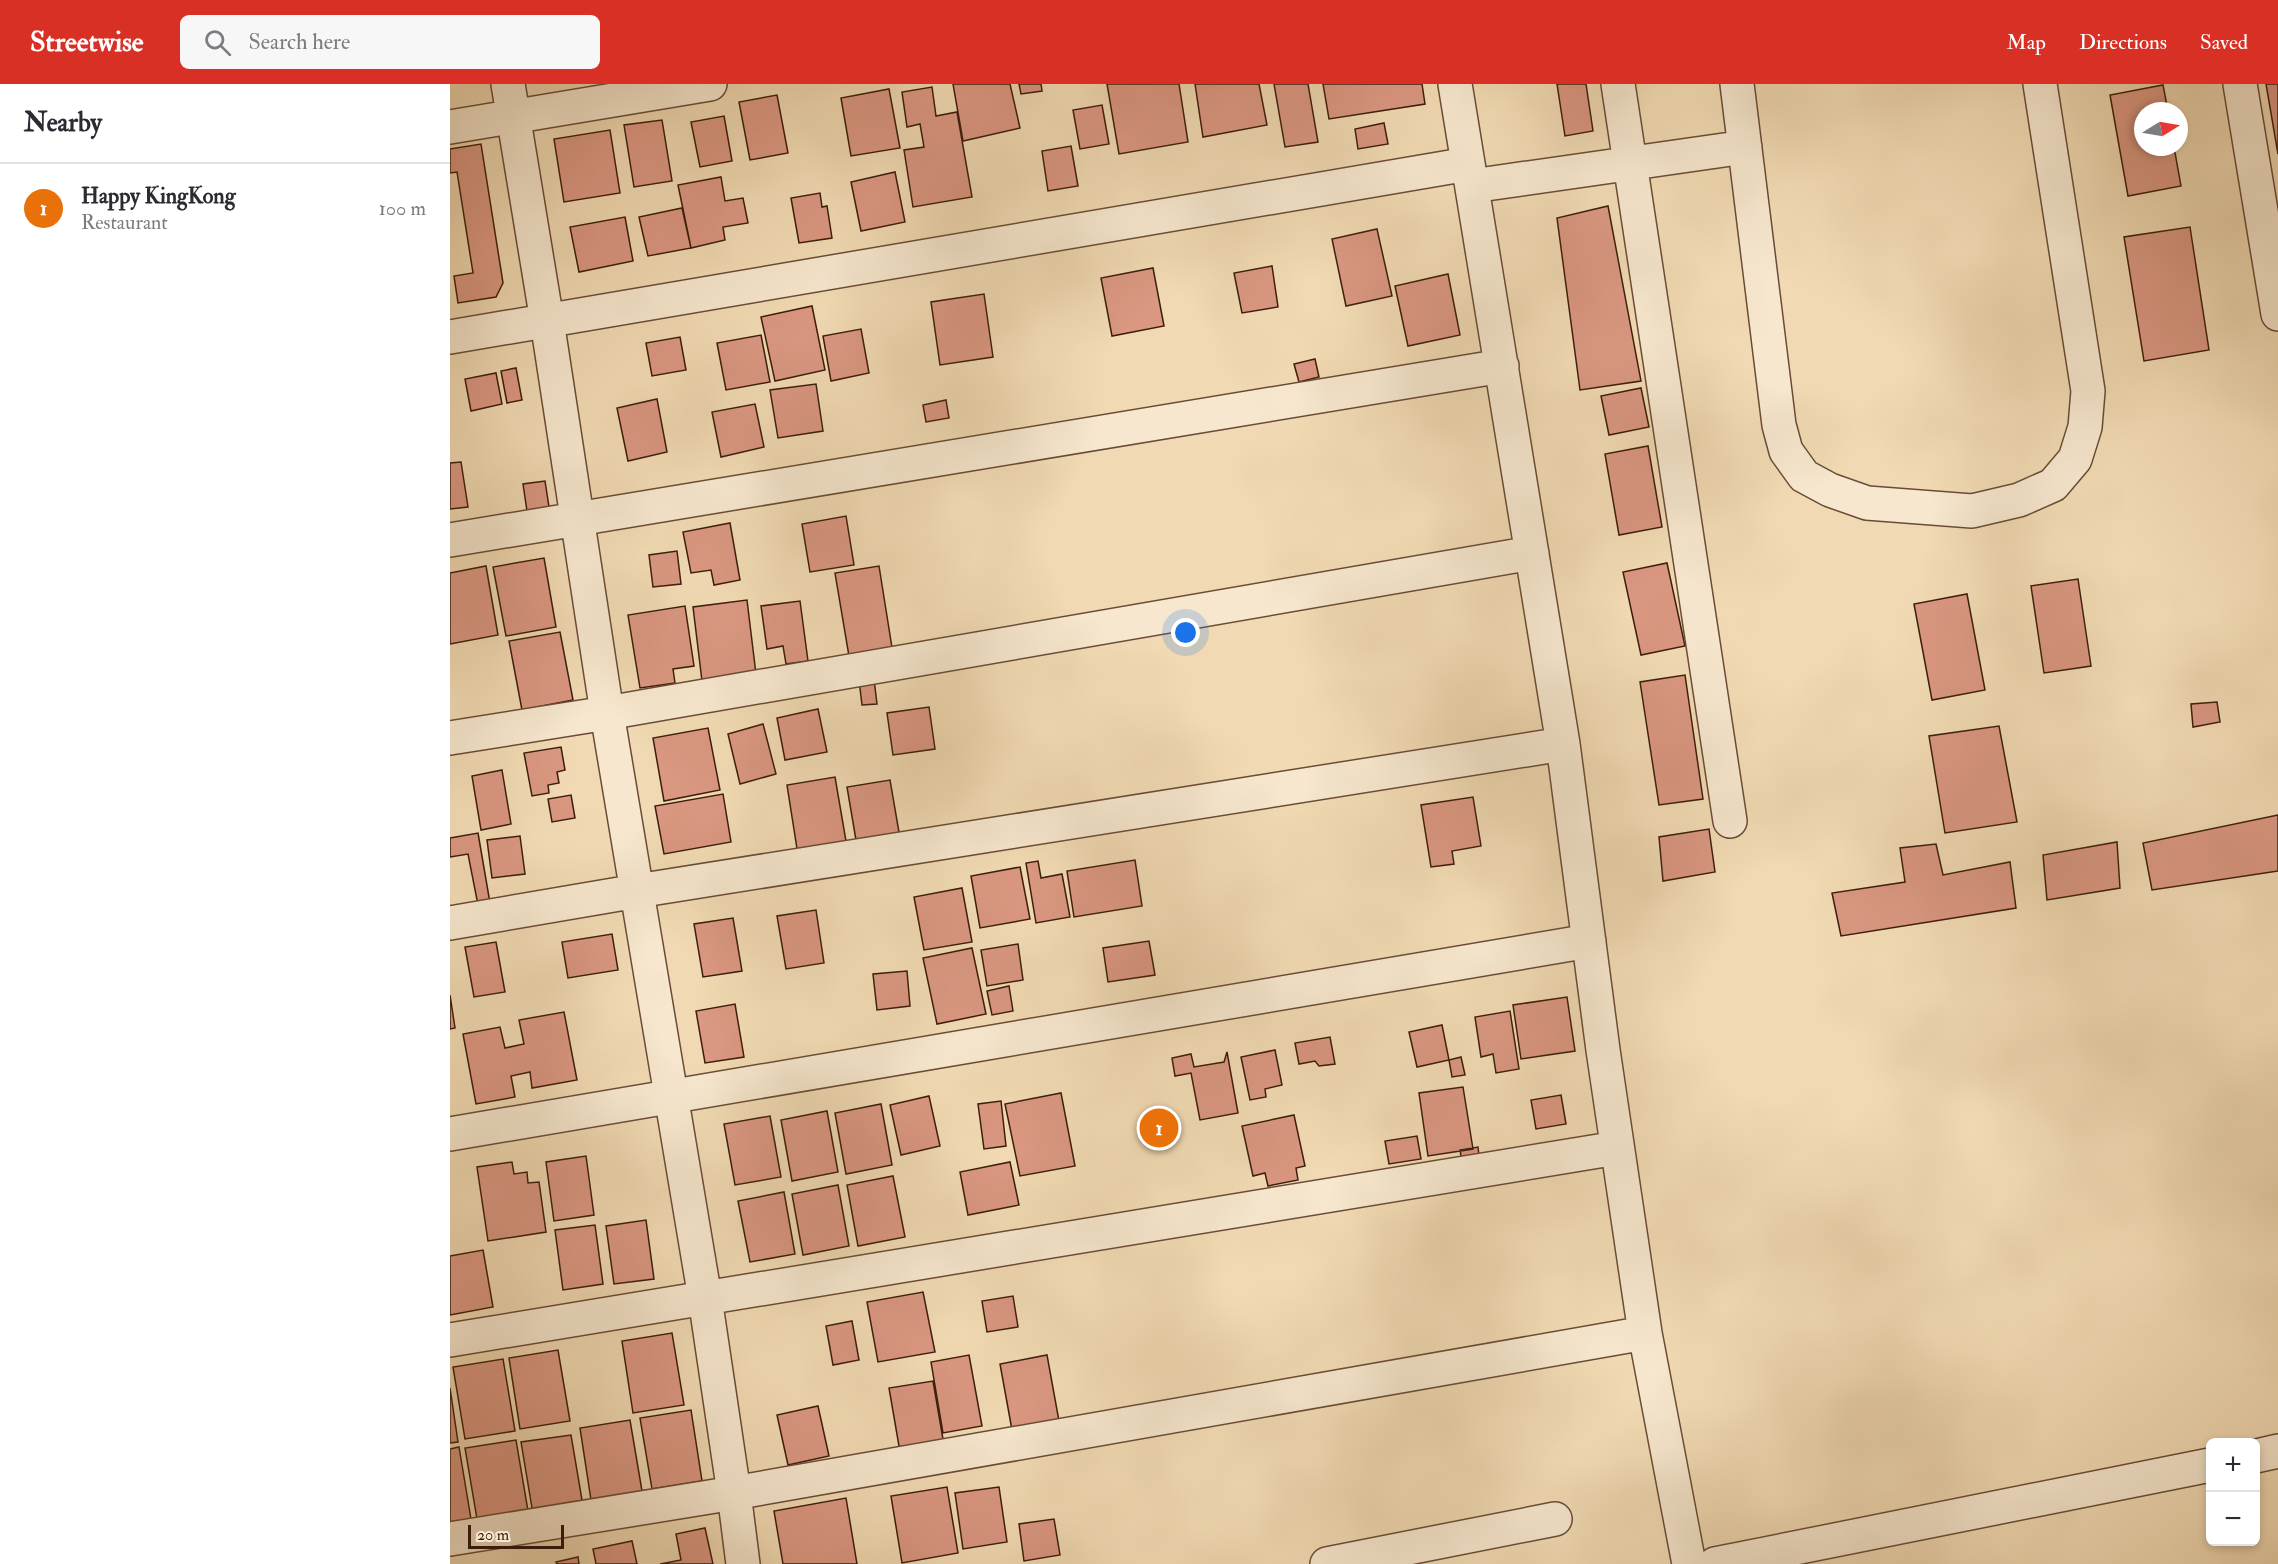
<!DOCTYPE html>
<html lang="en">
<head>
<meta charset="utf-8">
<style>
	:root { --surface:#fff; --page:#f7f7f7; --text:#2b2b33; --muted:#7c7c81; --line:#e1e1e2; --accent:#d93025 }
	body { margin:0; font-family:"IM FELL Double Pica",serif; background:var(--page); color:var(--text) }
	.controls { position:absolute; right:18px; bottom:18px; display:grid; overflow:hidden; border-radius:9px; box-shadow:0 3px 9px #0003 }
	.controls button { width:54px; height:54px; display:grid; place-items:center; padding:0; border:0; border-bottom:2px solid var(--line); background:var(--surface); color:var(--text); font:30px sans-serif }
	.compass { position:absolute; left:1684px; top:18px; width:54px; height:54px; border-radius:50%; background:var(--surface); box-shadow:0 3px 9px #0003; rotate:79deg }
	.scale { position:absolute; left:18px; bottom:15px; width:96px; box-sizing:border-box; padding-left:6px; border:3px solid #3d1d0c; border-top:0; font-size:16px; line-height:21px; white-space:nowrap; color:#3d1d0c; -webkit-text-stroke:4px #f6e7ce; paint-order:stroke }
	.you { position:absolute; left:736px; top:549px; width:21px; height:21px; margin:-15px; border:4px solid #fff; border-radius:50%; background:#1a73e8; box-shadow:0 0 0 9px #1a73e833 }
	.badge { display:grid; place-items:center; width:39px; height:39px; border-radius:50%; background:var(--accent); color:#fff; font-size:20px; font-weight:700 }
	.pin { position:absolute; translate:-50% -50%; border:3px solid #fff; box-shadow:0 2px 6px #0006 }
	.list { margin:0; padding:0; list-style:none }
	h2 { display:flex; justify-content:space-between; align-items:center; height:78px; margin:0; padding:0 24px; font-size:26px }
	h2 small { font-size:20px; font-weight:400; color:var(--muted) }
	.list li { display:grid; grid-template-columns:39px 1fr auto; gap:18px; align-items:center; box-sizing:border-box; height:90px; padding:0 24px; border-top:2px solid var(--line) }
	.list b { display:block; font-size:22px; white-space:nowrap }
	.list p { margin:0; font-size:20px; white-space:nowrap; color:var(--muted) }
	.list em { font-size:20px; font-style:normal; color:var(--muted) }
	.icon { flex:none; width:33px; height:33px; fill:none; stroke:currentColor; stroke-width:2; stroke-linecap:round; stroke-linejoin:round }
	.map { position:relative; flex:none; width:1828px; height:1480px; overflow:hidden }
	header { display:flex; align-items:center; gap:36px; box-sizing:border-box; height:84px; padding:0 30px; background:var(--accent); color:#fff }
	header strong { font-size:28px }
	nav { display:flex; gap:33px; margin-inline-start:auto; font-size:21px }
	.search { width:420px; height:54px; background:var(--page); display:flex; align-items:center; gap:15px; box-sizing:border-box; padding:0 21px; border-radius:9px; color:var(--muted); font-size:22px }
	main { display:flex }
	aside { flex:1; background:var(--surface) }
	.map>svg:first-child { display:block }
</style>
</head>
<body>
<header>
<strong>Streetwise</strong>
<div class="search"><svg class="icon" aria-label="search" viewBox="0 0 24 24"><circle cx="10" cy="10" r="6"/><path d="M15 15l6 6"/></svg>Search here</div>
<nav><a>Map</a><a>Directions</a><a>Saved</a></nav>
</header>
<main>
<aside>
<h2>Nearby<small></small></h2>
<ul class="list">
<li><span class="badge" style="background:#e8710a">1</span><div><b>Happy KingKong</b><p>Restaurant</p></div><em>100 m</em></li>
</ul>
</aside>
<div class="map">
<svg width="1828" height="1480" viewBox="0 0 1828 1480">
	<rect width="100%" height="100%" fill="#f1dab3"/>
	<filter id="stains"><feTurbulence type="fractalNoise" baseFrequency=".00333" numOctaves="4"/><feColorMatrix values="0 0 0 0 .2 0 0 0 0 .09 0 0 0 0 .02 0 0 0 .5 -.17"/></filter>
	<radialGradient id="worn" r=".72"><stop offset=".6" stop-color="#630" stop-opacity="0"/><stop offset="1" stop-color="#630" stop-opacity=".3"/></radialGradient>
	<path fill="#da9781" stroke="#3d1d0c" stroke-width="1.5" d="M503 0H560L570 44 513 57Z
		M569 0H591L592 7 571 10Z
		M657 0H729L738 58 669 70Z
		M745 0H809L817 41 753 53Z
		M824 0H858L868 58 835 63Z
		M873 0H972L975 20 879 35Z
		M1107 0H1136L1143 47 1115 52Z
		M1816 0H1828V70Z
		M1713 1 1718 27H1693V63H1724L1731 102 1678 112 1660 11Z
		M482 3 486 32 507 28 522 113 463 123 454 66 474 63 470 40 457 43 452 8Z
		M439 5 450 64 401 72 391 14Z
		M327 11 338 69 300 76 289 18Z
		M652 21 659 60 630 65 623 26Z
		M274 32 282 77 250 83 241 38Z
		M212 36 222 97 184 103 174 41Z
		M934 39 938 60 908 65 905 45Z
		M160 46 170 109 114 118 104 55Z
		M31 60 53 199 46 213 8 219 4 192 23 189 7 88 0 89V65Z
		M621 62 628 102 598 107 592 67Z
		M445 88 455 138 411 147 401 98Z
		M271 93 275 117 293 114 298 139 273 143 275 156 241 164 228 101Z
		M370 109 372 123 377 122 382 154 349 159 341 114Z
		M1158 122 1191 297 1130 306 1107 134Z
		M232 124 241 164 198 172 189 133Z
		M175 133 183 177 129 188 120 143Z
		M1740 143 1759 266 1694 277 1674 153Z
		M927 145 942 212 896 222 882 155Z
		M822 182 828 223 792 229 784 189Z
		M703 184 714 242 662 252 651 194Z
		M998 190 1010 251 958 262 945 202Z
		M534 210 543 273 490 281 481 218Z
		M362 222 375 286 325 297 311 233Z
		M411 245 419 289 381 297 373 252Z
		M311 251 320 298 276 306 267 259Z
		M230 253 236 286 202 292 196 259Z
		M865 275 869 293 849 298 844 280Z
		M66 284 72 316 57 319 51 287Z
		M46 289 52 320 21 327 15 295Z
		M366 300 373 347 328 354 320 306Z
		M1191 304 1199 343 1159 351 1151 312Z
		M207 315 217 368 178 377 167 324Z
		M496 316 499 334 476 338 473 321Z
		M305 320 314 363 271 373 262 328Z
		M1198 362 1212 443 1169 451 1155 370Z
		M11 378 18 423 0 425V379Z
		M95 397 99 423 77 427 73 400Z
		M396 432 404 481 360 488 352 440Z
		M280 439 290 496 264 501 261 486 241 489 233 448Z
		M227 467 231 500 203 503 199 471Z
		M94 474 106 543 56 552 43 483Z
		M1217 479 1235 562 1191 571 1173 488Z
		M36 482 48 551 0 560V489Z
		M429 482 443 570 400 578 385 489Z
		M1628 495 1641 582 1594 589 1581 502Z
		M1517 510 1535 606 1482 616 1464 520Z
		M297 516 306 590 252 597 243 523Z
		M350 517 358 577 336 580 333 562 317 565 311 522Z
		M235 522 244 582 223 585 225 599 190 604 178 531Z
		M110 548 123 616 72 626 59 557Z
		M1235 591 1253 715 1209 721 1190 598Z
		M424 595 427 620 412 621 409 596Z
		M1767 618 1770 638 1743 643 1741 620Z
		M479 623 485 665 443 671 437 629Z
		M368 625 377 668 335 676 327 634Z
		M313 640 326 690 290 700 278 650Z
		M1549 642 1567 738 1495 749 1479 652Z
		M258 644 270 706 214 717 203 654Z
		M111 663 115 686 107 688 109 699 98 701 99 709 82 712 74 669Z
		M52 686 61 740 31 746 22 692Z
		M385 693 397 763 348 771 337 701Z
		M440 696 450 754 407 762 397 703Z
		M273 710 281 758 214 770 205 722Z
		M121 711 125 734 102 738 98 715Z
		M1023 713 1031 762 1002 767 1004 780 981 783 971 721Z
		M1828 731V787L1702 806 1693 759Z
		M1259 745 1265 788 1213 797 1209 753Z
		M28 749 40 819 28 821 18 770 0 773V754Z
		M70 752 75 790 42 794 37 756Z
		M1667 758 1670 804 1597 816 1593 771Z
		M1486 760 1493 791 1560 778 1566 824 1391 852 1382 809 1455 798 1450 764Z
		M685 776 692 822 624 833 617 787Z
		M588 777 591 794 612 790 620 833 586 839 576 779Z
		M570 783 580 835 530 844 521 792Z
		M512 804 522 858 474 866 464 813Z
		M366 826 374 879 336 885 327 832Z
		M283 834 292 887 253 893 244 840Z
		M162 850 168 886 118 894 112 858Z
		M699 857 705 891 658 898 653 864Z
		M46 858 55 908 24 913 15 863Z
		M568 860 573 896 537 902 531 866Z
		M522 864 536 930 487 940 473 874Z
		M457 887 460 922 427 926 423 890Z
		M559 902 563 927 542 931 537 907Z
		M0 911 5 944 0 945Z
		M1117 913 1125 967 1071 975 1063 921Z
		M285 920 294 973 255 979 246 927Z
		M1060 927 1069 985 1046 989 1043 970 1031 973 1025 933Z
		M114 928 127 996 82 1004 80 988 61 992 65 1013 26 1020 13 950 50 943 55 964 74 960 69 936Z
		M992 941 999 976 967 983 959 948Z
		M880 953 885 980 869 982 865 977 849 980 845 959Z
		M825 966 832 1001 815 1005 816 1013 800 1016 791 973Z
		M777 968 788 1029 750 1036 741 989 725 992 722 974 741 970 744 983 774 978Z
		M1011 973 1015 991 1002 993 999 976Z
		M1013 1003 1023 1065 978 1072 969 1009Z
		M611 1009 625 1082 570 1092 555 1020Z
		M1111 1011 1116 1040 1086 1045 1081 1016Z
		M479 1012 490 1062 451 1071 440 1021Z
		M551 1017 556 1062 534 1065 528 1020Z
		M431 1020 442 1081 396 1090 385 1029Z
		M377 1027 388 1088 342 1097 331 1036Z
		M844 1031 855 1082 846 1084 848 1096 818 1102 815 1089 803 1092 792 1042Z
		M320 1032 331 1093 285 1101 274 1040Z
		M967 1052 971 1075 939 1080 935 1057Z
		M1028 1063 1030 1081 1013 1084 1010 1066Z
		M136 1072 144 1131 104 1137 96 1078Z
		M62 1078 64 1090 77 1088 78 1099 89 1098 96 1148 38 1157 27 1083Z
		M560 1078 569 1121 518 1131 510 1088Z
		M443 1092 455 1153 408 1162 397 1101Z
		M388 1101 399 1162 353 1171 342 1110Z
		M334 1108 345 1170 300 1178 288 1117Z
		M196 1136 204 1195 164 1200 156 1142Z
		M145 1141 153 1200 113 1206 105 1146Z
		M33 1166 43 1223 0 1231V1172Z
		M473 1208 485 1268 428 1278 417 1218Z
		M563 1212 568 1243 537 1248 532 1217Z
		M402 1237 409 1276 383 1281 376 1242Z
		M222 1249 234 1321 183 1329 172 1257Z
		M108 1266 120 1337 70 1345 59 1274Z
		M519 1271 532 1342 493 1349 481 1278Z
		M597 1271 609 1337 562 1346 550 1280Z
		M53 1275 65 1347 15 1355 3 1283Z
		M483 1297 494 1361 450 1368 439 1304Z
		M0 1304 8 1358 0 1359Z
		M368 1322 379 1372 338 1381 327 1331Z
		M241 1326 252 1397 202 1405 190 1334Z
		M180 1336 192 1407 141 1416 130 1344Z
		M121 1351 133 1422 83 1430 71 1358Z
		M66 1356 78 1427 27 1435 15 1364Z
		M9 1363 21 1435 0 1438V1365Z
		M497 1403 508 1469 452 1479 441 1412Z
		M549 1403 557 1458 513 1465 505 1409Z
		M396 1414 407 1480H333L324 1427Z
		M604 1435 610 1471 574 1477 569 1440Z
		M255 1444 263 1480H210L231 1476 226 1450Z
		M182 1457 187 1480H146L143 1465Z
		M128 1473 129 1480H107L106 1478Z"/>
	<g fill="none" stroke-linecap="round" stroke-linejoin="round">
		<g stroke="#6a4c36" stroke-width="36">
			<path id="minor" d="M58 0 97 237 157 629 255 1214 284 1409 293 1480
				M1005 0 1113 660 1153 966 1195 1249 1239 1480
				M1168 0 1280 737
				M1287 0 1329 341 1336 367 1354 392 1380 406 1417 419 1522 427 1569 416 1603 401 1625 375 1635 343 1638 307 1590 0
				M1790 0 1828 230
				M0 43 260 0
				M1022 102 1295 63
				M0 253 1018 80
				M0 456 1052 282
				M0 654 157 629 1082 469
				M0 839 187 807 1113 660
				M0 1050 1139 857
				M0 1256 1167 1064
				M1806 1372 1828 1367
				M0 1455 284 1409 1195 1249
				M877 1480 1105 1435
				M1265 1480 1760 1381"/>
		</g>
		<use href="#minor" stroke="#f6e7ce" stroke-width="33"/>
	</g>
	<rect width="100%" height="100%" filter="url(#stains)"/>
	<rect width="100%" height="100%" fill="url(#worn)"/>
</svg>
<div class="controls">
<button>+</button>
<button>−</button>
</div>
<svg class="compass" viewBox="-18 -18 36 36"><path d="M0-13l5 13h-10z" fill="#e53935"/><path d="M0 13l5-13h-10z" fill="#7c7c81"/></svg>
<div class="scale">20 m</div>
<div class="you"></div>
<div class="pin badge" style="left:709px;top:1044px;background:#e8710a">1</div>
</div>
</main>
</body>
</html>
